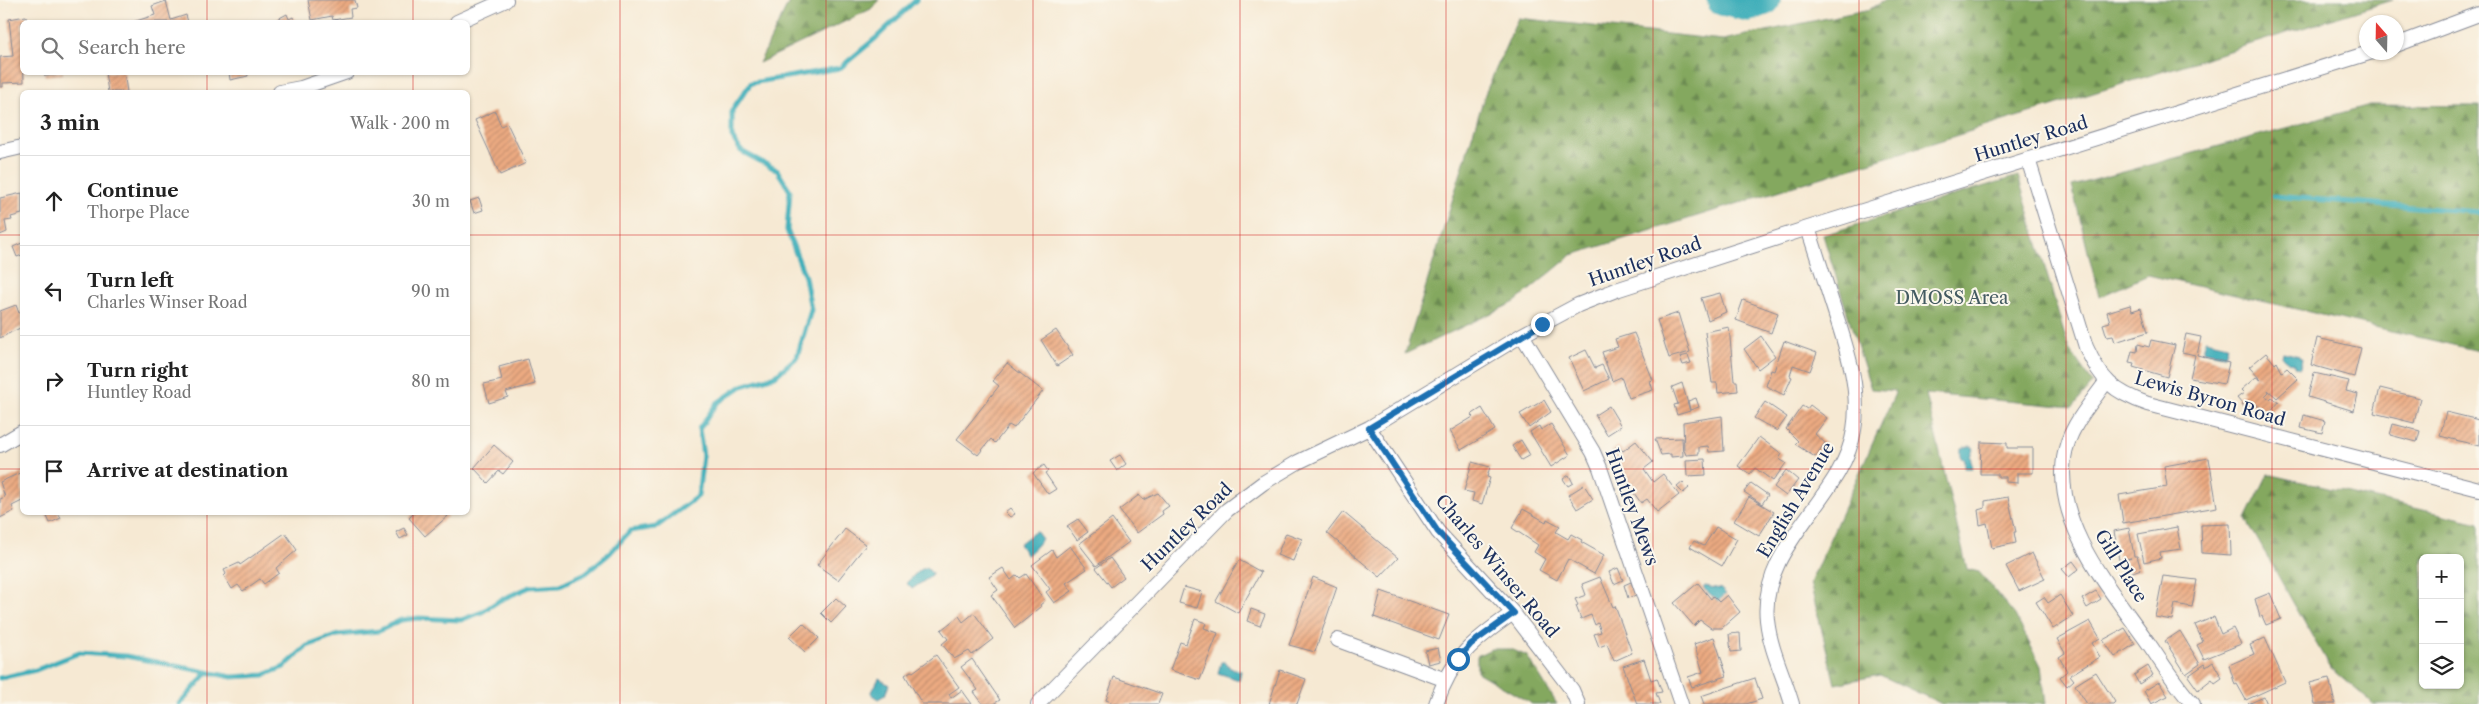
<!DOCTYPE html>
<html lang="en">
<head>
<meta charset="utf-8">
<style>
	:root { --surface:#fff; --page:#f2f2f2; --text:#222; --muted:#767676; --line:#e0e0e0 }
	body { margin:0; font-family:"Libre Caslon Text",serif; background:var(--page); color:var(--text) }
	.controls { position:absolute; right:15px; bottom:15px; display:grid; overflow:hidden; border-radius:8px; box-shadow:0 1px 4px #0004 }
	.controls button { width:45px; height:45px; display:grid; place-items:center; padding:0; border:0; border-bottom:1px solid var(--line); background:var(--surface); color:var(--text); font:25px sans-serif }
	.compass { position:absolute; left:2359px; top:15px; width:45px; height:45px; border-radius:50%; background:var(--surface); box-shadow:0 1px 4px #0004; rotate:340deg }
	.stop { position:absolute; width:15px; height:15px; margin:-11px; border:4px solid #1f6fb2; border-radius:50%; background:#fff }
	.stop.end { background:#1f6fb2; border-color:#fff; box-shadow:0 1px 5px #0008 }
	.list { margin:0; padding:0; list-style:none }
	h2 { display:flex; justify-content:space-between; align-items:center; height:65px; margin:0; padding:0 20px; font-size:21px }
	h2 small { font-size:16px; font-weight:400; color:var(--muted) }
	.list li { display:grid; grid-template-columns:32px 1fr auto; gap:15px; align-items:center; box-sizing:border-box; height:90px; padding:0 20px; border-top:1px solid var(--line) }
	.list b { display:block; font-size:19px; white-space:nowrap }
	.list p { margin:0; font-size:16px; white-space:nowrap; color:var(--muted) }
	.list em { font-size:16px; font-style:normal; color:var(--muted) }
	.icon { flex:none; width:28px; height:28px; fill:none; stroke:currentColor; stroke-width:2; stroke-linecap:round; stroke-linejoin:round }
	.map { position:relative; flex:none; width:2479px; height:704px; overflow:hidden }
	.search { position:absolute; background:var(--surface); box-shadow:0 1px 4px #0004; left:20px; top:20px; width:450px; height:55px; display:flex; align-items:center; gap:12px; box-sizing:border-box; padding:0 18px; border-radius:8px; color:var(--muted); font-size:19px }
	.panel { position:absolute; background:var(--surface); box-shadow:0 1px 4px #0004; left:20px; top:90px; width:450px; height:425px; border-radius:8px }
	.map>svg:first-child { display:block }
</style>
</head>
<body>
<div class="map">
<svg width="2479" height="704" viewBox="0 0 2479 704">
	<defs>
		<pattern id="forest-firs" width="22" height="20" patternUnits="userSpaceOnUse" patternTransform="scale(1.25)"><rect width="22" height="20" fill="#84a85e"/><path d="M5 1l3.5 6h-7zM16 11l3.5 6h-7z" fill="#6b8951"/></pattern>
		<pattern id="building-hatch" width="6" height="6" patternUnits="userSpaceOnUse" patternTransform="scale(1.25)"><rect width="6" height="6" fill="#ecaa81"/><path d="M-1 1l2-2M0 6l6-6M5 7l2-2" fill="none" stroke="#be8b6d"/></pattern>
	</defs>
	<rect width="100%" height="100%" fill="#fbf7ec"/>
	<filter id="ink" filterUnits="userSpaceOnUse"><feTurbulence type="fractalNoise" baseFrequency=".02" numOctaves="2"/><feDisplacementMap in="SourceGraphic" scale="10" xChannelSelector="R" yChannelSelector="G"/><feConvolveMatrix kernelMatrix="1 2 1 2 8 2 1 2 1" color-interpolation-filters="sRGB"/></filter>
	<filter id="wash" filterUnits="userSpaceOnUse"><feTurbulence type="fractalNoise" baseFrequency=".0096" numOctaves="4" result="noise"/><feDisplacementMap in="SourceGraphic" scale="20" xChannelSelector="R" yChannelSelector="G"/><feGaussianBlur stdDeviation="1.12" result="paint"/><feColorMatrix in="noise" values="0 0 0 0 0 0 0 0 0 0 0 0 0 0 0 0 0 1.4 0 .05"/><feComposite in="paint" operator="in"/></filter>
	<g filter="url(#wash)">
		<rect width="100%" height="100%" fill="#f6e9d3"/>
		<path fill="url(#forest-firs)" stroke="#506c5e" fill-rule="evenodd" d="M790 0H879L871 9 759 63Z
			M1886 0H2393L1572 255 1515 302 1405 354 1485 94 1518 18 1723 40 1870 9Z
			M2370 105 2479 106V351L2148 275 2099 297 2072 186Z
			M2018 176 2069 349 2093 383 2073 407 1926 394 1967 569 1979 572 2015 615 2041 666 2046 704H1942L1880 675 1835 684 1810 583 1896 391 1871 389 1823 235Z
			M2268 474 2479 523V704H2373L2329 666 2246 519ZM2423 558H2460V685H2423Z
			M1491 649H1511L1527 656 1557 704H1532L1477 672V656Z"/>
		<path fill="#3fafba" stroke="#2d6f8c" d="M2206 340 2227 345 2224 355 2203 351Z
			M2283 352 2300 356 2302 359 2300 368 2296 367 2294 363 2288 362 2282 357Z
			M1970 446 1974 448 1970 456 1973 468H1964V460L1961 458V448Z
			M1036 531 1042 539 1027 556 1019 544Z
			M926 567 932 573 930 577 912 589 906 583 917 572Z
			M1705 586 1721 589 1726 594 1718 601 1703 588Z
			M1221 662H1226L1230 668 1241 671 1239 680 1218 673Z
			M879 678 889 685 885 695 878 699 872 695V692Z"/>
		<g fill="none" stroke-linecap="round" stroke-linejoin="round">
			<path stroke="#3fafba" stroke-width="5" d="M2273 196 2479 212
				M0 678 36 670 79 653 126 656 232 677 264 675 284 667 307 646 338 635 379 631 401 620 419 618 461 620 482 612 500 600 530 587 560 585 586 573 609 554 630 531 656 527 698 496 703 456 699 429 717 403 742 386 775 376 797 357 811 310 805 277 787 230 790 191 777 170 741 151 732 137V110L751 83 840 68 876 38 916 0
				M180 704 206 674"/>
			<path stroke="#3fafba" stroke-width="31" d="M1722 0 1749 6 1765 0"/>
		</g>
		<g id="blocks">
			<path fill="url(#building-hatch)" d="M308 0H355L357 8 350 9 351 17 333 20 332 16 312 20Z
				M166 1 171 20 186 15 188 22H133L155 15 152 6Z
				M287 14 289 19 293 17 296 22H272Z
				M26 16 27 22H22L24 82 3 83V87H0V57L13 56 9 19Z
				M44 72H63V74L45 76Z
				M105 72H124L127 92H108Z
				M229 72H247L248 76 230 80Z
				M495 111 501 126 507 123 526 163 500 175 475 120Z
				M22 193V214L11 217 12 220 5 221 7 232 0 235V198Z
				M479 198 483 210 474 213 470 201Z
				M22 243V255L17 257 13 247Z
				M1720 293 1726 312 1708 320 1701 298Z
				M1743 300 1778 313 1771 333 1736 320Z
				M16 305 19 313 22 312V327L0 338V311Z
				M2130 305 2132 311 2141 308 2148 332 2115 342 2113 336 2107 337 2103 324 2110 322 2107 312Z
				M1678 313 1690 352 1669 358 1657 320Z
				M1729 327 1734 381H1737L1738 391 1718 393 1717 383H1712L1705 332Z
				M1056 330 1073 355 1057 366 1041 340Z
				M1634 333 1653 380 1650 381 1653 390 1629 398 1621 377 1612 381 1602 352 1618 347 1615 339Z
				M2186 334 2201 337 2197 355 2229 363 2224 384 2190 378 2195 355 2182 352Z
				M1761 336 1775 356 1758 369 1744 349Z
				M2317 338 2361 348 2354 377 2311 365Z
				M2151 340 2175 345 2167 377 2133 367 2134 364 2129 363 2132 351 2137 352 2138 344 2149 347Z
				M1784 341 1817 353 1810 371 1793 365 1790 376 1792 377 1784 395 1766 386 1771 370 1774 371Z
				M1586 350 1595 368 1602 365 1609 379 1584 391 1569 358Z
				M2266 353 2275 364 2277 362 2282 372 2287 368 2298 379 2277 398 2268 390 2269 392 2265 396 2270 399 2272 397 2279 402 2269 414 2256 404 2247 410 2237 398 2244 393 2241 390 2256 377 2261 380 2249 367Z
				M1688 355 1691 363 1683 365 1680 357Z
				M528 359 535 384 506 392 508 397 489 403 484 384 502 380 499 367Z
				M1007 363 1043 391 1014 428 1009 425 995 443 991 439 978 455 957 439 999 386 993 381Z
				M2314 373 2349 381 2346 391 2358 394 2354 411 2308 397Z
				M1682 383 1690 411 1677 415 1674 405 1678 404 1672 387Z
				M2380 388 2420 398 2414 423 2374 413Z
				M1696 398 1699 407 1690 410 1688 401Z
				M1544 400 1551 412 1529 428 1520 414Z
				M1765 402 1787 417 1777 431 1754 418Z
				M1810 405 1827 418 1815 434 1825 443 1815 457 1795 444 1798 441 1786 429 1802 406 1807 409Z
				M1609 406 1621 426 1607 435 1595 415Z
				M1482 408 1495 430 1461 450 1450 431 1473 417 1471 415Z
				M2446 412 2479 420V446L2440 436Z
				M2304 415 2325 421 2322 433 2301 428Z
				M1722 416 1724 451 1709 452 1708 446 1699 447V454L1686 455 1684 450 1683 422Z
				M1551 424 1570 455 1551 467 1530 432 1539 426 1541 430Z
				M2393 424 2420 431 2417 442 2390 435Z
				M1759 437 1782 454 1779 459 1786 463 1773 481 1755 468 1750 474 1738 466Z
				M1682 438 1683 456 1671 457V454L1661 455 1655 439Z
				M1521 440 1530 455 1521 460 1512 446Z
				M1636 441 1653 462 1644 469 1653 482 1663 474 1679 495 1657 512 1647 499 1641 503 1615 466 1618 463 1611 451 1618 446 1623 451Z
				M1981 442 2007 443V448H2033V473H2017V483L2006 482V477H1998V474H1980Z
				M494 445 513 462 503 474 499 471 488 483 474 468Z
				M1120 455 1126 464 1117 471 1110 461Z
				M2209 458 2217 507 2123 523 2119 495 2167 487 2164 466Z
				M1705 459 1706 475 1687 476 1686 460Z
				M1472 462 1490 467 1487 477 1490 478 1482 504 1472 501 1474 493 1464 491Z
				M1044 465 1048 471 1045 473 1056 489 1048 494 1033 473Z
				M1786 470 1798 480 1786 496 1774 487Z
				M22 472V501L12 506 14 511 0 518V499L5 497 0 482Z
				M1569 475 1573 483 1568 486 1563 479Z
				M1683 482 1689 488 1683 493 1677 487Z
				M1751 483 1768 495 1762 504 1744 492Z
				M1584 485 1593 499 1577 509 1568 495Z
				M1158 493 1169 506 1162 511 1163 514 1137 533 1119 510 1139 495 1143 500Z
				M1749 497 1774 512 1759 536 1734 521Z
				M2008 497 2016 532H2014L2016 543 1992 548 1987 523 1980 525 1978 510 1985 508V501Z
				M1010 508 1015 514 1010 517 1005 512Z
				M1523 509 1546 522 1547 519 1560 526 1556 532 1568 539 1571 534 1582 540 1581 542 1604 555 1594 574 1568 559 1557 580 1539 570 1545 559 1534 552 1538 545 1512 528Z
				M45 512H58L61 518 50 523Z
				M415 512H444L448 516 425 536 409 518Z
				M1343 512 1398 558 1380 577 1327 533Z
				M1078 519 1088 532 1077 540 1067 526Z
				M1112 519 1129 542 1096 566 1079 544Z
				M2230 524 2231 555 2202 553 2201 525Z
				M1716 527 1737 539 1722 566 1690 547 1694 541 1704 546Z
				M2177 527 2181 549 2160 552 2161 558 2144 562 2138 534Z
				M404 528 408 535 400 539 396 532Z
				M2129 528 2134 556H2137L2141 569 2130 573 2125 560 2131 558 2119 560 2114 531Z
				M845 529 866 545 838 580 817 565Z
				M285 533 297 550 276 568 279 573 264 584 260 579 243 591 238 585 232 589 224 576 226 574 224 570 239 563 240 565Z
				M1286 533 1302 539 1293 561 1277 555Z
				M1070 546 1087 569 1066 583 1072 591 1054 603 1046 592 1050 589 1032 565 1052 550 1056 557Z
				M2032 553 2045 579 2019 591 2006 566Z
				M1110 558 1124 577 1111 587 1096 568Z
				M1239 560 1261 572 1238 613 1216 601Z
				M2073 561 2079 569 2069 577 2062 569Z
				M1003 568 1011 580 1017 575 1020 578 1026 574 1045 601 1040 605 1041 607 1015 628 991 595 998 590 989 577Z
				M1618 568 1623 580 1614 584 1609 572Z
				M2163 576 2197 580 2192 607 2175 604 2172 620 2155 617Z
				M1313 577 1337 587 1315 652 1289 645Z
				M1600 577 1613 607 1615 606 1632 653 1614 661 1607 644 1599 647 1594 634 1601 632 1598 623 1595 625 1591 615 1581 619 1576 606 1578 605 1575 599 1586 595 1582 584Z
				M1631 582 1636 595 1628 598 1624 585Z
				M1698 583 1711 599 1713 596 1719 602 1727 595 1740 612 1722 628H1711L1700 620 1694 626 1674 603Z
				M1184 587 1202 592 1197 608 1179 603Z
				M1381 591 1449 615 1439 640 1374 617Z
				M2096 591 2101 599 2087 608 2082 599Z
				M2270 593 2281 619 2266 625 2262 616 2260 617 2255 599Z
				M2060 595 2073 616 2053 629 2036 602 2044 597 2048 603Z
				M836 598 846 607 831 623 821 613Z
				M1251 609 1265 614 1260 626 1247 621Z
				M974 613 993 639 972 655 969 651 954 659 942 644 948 639 941 630 959 616 963 622Z
				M2214 617 2221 634 2233 628 2241 644 2204 659 2197 645 2203 642 2195 625Z
				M1195 619 1206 623 1204 628 1218 633 1200 680 1170 670 1180 642 1186 644Z
				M2090 621 2100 638 2092 643 2100 657 2070 675 2074 680 2067 686 2060 677 2067 671 2059 657 2065 653 2057 639Z
				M803 623 819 638 805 652 789 637Z
				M2125 628 2135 644 2115 657 2103 640Z
				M2180 631 2200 664 2186 674 2165 641Z
				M1740 633 1741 651 1731 652 1729 634Z
				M1714 637 1727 676 1692 687 1688 677 1703 672 1694 644Z
				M2265 638 2285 682 2246 700 2237 684 2235 685 2229 665 2254 654 2250 645Z
				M1438 648 1441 661 1428 664 1425 651Z
				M936 655 959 687 949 694 951 698 962 690 972 704H922L905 675 911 671 913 672Z
				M972 659 1000 700 993 704H983L974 692 978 690 961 667Z
				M1644 659 1651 680 1657 678 1662 692 1656 693 1660 704H1637L1623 666Z
				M2213 662 2222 678 2215 683 2212 679 2198 690 2188 676 2205 664 2206 667Z
				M2148 666 2153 675 2139 684 2134 675Z
				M1280 670 1306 679 1297 704H1269Z
				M2096 672 2115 702 2113 704H2087L2075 685Z
				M1114 677 1162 694 1158 704H1116L1106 700Z
				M1755 678 1762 699 1746 704H1704L1701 696Z
				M2329 678 2335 704H2315L2310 683Z
				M2159 682 2168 696 2151 704 2144 691Z
				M2264 697 2267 704H2248Z"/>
		</g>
	</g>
	<g filter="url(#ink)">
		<use href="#blocks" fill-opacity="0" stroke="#888c98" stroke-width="1"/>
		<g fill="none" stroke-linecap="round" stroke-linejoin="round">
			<g stroke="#888c98" stroke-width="16">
				<path id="minor" d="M457 22 506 0
					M2396 45 2479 14
					M280 92 301 88 347 72
					M0 152 22 147
					M2028 159 2086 347C2101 380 2113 392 2148 404L2479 489
					M1522 335 1593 452 1600 468 1681 704
					M2106 382C2089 406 2068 428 2064 458 2055 525 2108 586 2144 637 2160 659 2174 684 2193 704
					M1369 428 1438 532 1513 613 1572 690 1578 704
					M0 445 22 432
					M1338 640 1446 680
					M1038 704 1227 510 1263 483 1298 462 1369 428 1522 335 1578 305 1616 290 1808 228 2372 52
					M1436 704C1452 657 1474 640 1513 613
					M1792 704C1784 676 1770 649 1767 620 1759 545 1844 497 1854 430 1861 389 1847 350 1835 312 1826 284 1817 256 1808 228"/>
			</g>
			<use href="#minor" stroke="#fff" stroke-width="14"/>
		</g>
	</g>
	<g fill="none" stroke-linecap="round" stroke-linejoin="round" filter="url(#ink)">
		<path stroke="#1f6fb2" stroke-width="6" d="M1458 659 1471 644 1514 613 1438 532 1369 428 1542 324"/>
	</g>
	<path fill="none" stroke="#d62828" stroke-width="1" stroke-opacity="0.55" d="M207 0V22M413 0V22M620 0V704M826 0V704M1033 0V704M1240 0V704M1446 0V704M1653 0V704M1859 0V704M2066 0V704M2272 0V704M207 72V92M413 72V92M0 235H22M468 235H2479M0 469H22M468 469H2479M207 512V704M413 512V704"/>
	<g text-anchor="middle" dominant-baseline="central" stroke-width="4" stroke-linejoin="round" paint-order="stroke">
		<g font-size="18" fill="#1b2f5e" stroke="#fbf7ec">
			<text transform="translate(2031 139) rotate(-17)">Huntley Road</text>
			<text transform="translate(1645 262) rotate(-19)">Huntley Road</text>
			<text transform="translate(2210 399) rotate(16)">Lewis Byron Road</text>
			<text transform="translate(1796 500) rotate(-59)">English Avenue</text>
			<text transform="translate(1632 507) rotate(70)">Huntley Mews</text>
			<text transform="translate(1187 527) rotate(-44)">Huntley Road</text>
			<text transform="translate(1497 566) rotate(50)">Charles Winser Road</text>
			<text transform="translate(2121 566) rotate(58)">Gill Place</text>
		</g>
		<g font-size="18" fill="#445b62" stroke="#fbf7ec">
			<text x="1952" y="298">DMOSS Area</text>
		</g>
	</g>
</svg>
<div class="controls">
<button>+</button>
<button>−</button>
<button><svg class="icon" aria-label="layers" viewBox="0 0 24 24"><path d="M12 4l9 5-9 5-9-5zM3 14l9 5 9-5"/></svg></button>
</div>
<svg class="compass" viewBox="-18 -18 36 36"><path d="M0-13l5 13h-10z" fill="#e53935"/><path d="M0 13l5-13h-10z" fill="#767676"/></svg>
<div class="stop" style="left:1458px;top:659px"></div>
<div class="stop end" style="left:1542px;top:324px"></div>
<div class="search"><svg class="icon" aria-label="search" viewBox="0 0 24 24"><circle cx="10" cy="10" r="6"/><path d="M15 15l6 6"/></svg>Search here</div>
<section class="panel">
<h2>3 min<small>Walk · 200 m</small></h2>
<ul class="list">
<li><svg class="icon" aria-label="ahead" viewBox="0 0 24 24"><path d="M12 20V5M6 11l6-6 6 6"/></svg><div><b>Continue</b><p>Thorpe Place</p></div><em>30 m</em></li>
<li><svg class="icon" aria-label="left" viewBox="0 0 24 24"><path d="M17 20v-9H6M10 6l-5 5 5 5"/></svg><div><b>Turn left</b><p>Charles Winser Road</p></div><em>90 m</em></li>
<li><svg class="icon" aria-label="right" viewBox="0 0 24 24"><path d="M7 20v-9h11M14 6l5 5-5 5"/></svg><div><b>Turn right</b><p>Huntley Road</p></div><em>80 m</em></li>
<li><svg class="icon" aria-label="arrive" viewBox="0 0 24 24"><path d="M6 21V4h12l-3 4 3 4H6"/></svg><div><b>Arrive at destination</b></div></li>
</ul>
</section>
</div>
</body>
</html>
